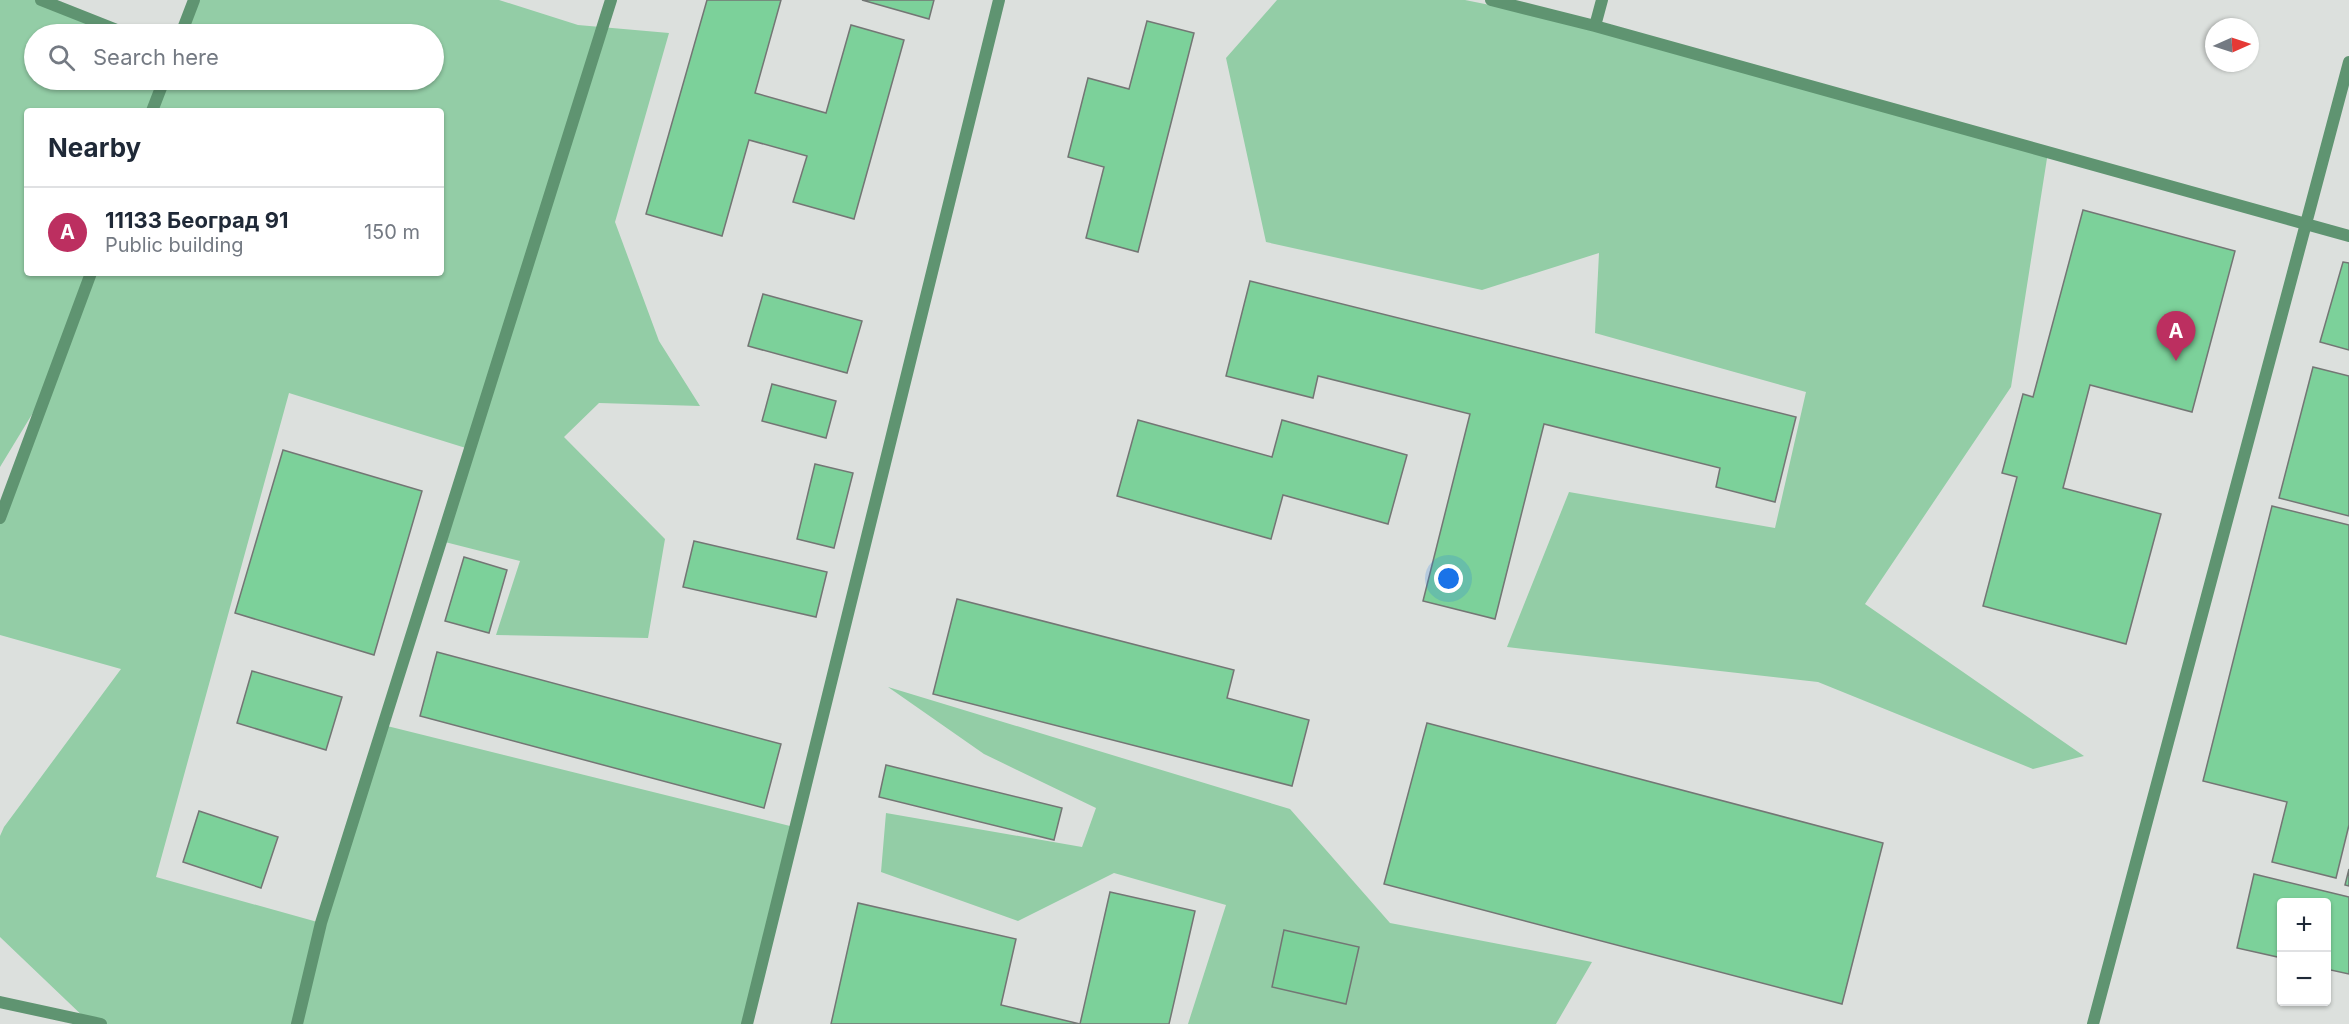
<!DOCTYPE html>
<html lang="en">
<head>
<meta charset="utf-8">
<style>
	:root { --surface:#fff; --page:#f2f2f3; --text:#1f2937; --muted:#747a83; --line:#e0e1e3; --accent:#bc2f60 }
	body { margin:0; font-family:Inter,sans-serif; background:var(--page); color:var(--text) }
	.controls { position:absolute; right:18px; bottom:18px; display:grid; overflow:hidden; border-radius:6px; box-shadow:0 2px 4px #0004 }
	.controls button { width:54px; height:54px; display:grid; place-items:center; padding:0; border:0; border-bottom:2px solid var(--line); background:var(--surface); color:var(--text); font:30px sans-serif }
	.compass { position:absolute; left:2205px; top:18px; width:54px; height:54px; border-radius:50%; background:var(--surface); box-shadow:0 2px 4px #0004; rotate:87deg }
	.you { position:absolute; left:1449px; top:579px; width:21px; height:21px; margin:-15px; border:4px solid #fff; border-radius:50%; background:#1a73e8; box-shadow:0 0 0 9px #1a73e833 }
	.badge { display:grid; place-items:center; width:39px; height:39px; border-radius:50%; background:var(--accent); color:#fff; font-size:20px; font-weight:700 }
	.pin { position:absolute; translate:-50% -50px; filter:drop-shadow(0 2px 3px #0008) }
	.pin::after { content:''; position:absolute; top:32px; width:21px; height:18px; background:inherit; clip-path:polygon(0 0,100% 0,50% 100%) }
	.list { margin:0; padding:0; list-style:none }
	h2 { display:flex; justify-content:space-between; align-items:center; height:78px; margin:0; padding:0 24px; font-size:26px }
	h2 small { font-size:20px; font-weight:400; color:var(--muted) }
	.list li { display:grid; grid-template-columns:39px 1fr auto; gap:18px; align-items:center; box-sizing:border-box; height:90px; padding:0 24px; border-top:2px solid var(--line) }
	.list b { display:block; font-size:22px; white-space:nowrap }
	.list p { margin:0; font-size:20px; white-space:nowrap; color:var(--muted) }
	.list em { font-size:20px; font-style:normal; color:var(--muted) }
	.icon { flex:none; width:33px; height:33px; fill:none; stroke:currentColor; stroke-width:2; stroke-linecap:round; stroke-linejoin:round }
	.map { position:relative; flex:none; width:2349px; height:1024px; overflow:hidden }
	.search { position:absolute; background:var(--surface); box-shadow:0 2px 4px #0004; left:24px; top:24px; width:420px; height:66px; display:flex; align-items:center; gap:15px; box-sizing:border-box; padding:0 21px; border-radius:33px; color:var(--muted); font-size:22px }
	.panel { position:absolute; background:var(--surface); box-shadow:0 2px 4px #0004; left:24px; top:108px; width:420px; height:168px; border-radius:6px }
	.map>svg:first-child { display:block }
</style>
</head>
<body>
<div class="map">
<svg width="2349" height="1024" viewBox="0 0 2349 1024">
	<rect width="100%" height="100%" fill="#dce0dd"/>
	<path fill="#93cda6" d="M0 0H41L127 34H34V80H164L152 111H27V273H91L48 388 0 467Z
		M196 0H499L578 25 669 33 615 222 659 341 700 406 599 403 564 437 665 539 648 638 496 635 520 561 441 541 469 449 289 393 156 877 321 923 383 725 794 827 747 1024H85L88 1021 0 937V836L4 827 121 669 0 635V519L93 273H441V111H154L166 80H434V34H183Z
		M1277 0H1465L1595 26 2048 152 2011 387 1865 604 2084 756 2033 769 1818 682 1507 647 1569 492 1775 528 1806 392 1595 333 1599 253 1482 290 1266 242 1226 58Z
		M888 687 1290 809 1390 923 1592 962 1556 1024H1188L1226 905 1114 873 1018 921 881 872 886 813 1082 847 1096 808 984 754Z"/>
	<path fill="#7cd19a" stroke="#737674" stroke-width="1.5" d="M707 0H781L755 93 826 113 851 25 904 40 854 219 793 202 807 156 749 140 722 236 646 214Z
		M862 0H934L929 19Z
		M1147 21 1194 33 1138 252 1086 238 1104 167 1068 157 1088 78 1129 89Z
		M2083 210 2235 251 2192 412 2090 385 2063 488 2161 514 2126 644 1983 606 2017 477 2002 473 2023 394 2033 397Z
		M2343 262 2349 263V350L2320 342Z
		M1250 281 1796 417 1775 502 1716 487 1720 468 1544 424 1495 619 1423 601 1470 414 1318 376 1313 398 1226 376Z
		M763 294 862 321 847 373 748 346Z
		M2313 367 2349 376V516L2279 498Z
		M772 384 836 401 826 438 762 421Z
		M1138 420 1272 457 1282 420 1407 455 1388 524 1283 495 1271 539 1117 496Z
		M283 450 422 491 374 655 235 613Z
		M815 464 853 473 834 548 797 539Z
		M2272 506 2349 525V825L2336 878 2272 862 2287 802 2203 781Z
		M694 541 827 572 816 617 683 587Z
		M464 557 507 570 489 633 445 621Z
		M957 599 1234 670 1227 698 1309 720 1292 786 933 694Z
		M437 652 781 744 764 808 420 716Z
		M252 671 342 697 326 750 237 723Z
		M1427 723 1883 843 1842 1004 1384 884Z
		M886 765 1062 808 1054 840 879 797Z
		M199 811 278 837 261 888 183 862Z
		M2349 869V886L2345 885Z
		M2254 874 2349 897V974L2326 969V902H2282V958L2237 948Z
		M1110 892 1195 911 1169 1024H831L858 903 1016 939 1001 1005 1080 1024Z
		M1284 930 1359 947 1346 1004 1272 987Z"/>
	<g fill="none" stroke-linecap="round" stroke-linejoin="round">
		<path stroke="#5f9471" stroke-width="12" d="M41 0 127 34
			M1491 0 1595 26 2349 236
			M1595 26 1602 0
			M181 34 194 0
			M152 111 164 80
			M0 518 91 273
			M0 1002 101 1024
			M297 1024 321 923 611 0
			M747 1024 999 0
			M2093 1024 2349 62"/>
	</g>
</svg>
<div class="controls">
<button>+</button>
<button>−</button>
</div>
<svg class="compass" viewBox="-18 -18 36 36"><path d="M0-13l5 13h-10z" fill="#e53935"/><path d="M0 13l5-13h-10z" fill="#747a83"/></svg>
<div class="you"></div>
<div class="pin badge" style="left:2176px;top:361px">A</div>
<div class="search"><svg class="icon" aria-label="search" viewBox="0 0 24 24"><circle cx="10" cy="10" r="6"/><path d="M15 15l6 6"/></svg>Search here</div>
<section class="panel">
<h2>Nearby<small></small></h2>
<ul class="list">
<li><span class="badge">A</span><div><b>11133 Београд 91</b><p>Public building</p></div><em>150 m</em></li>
</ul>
</section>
</div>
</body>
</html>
